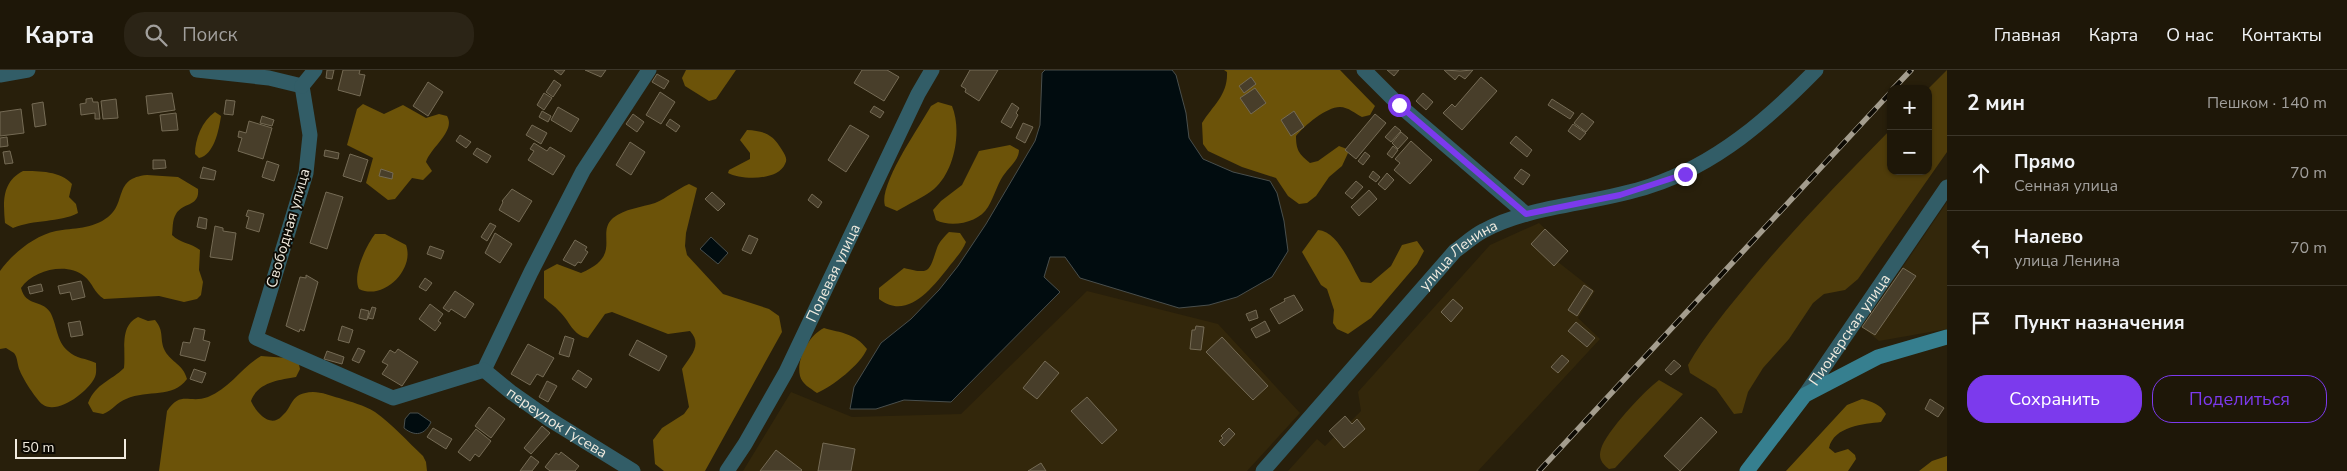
<!DOCTYPE html>
<html lang="ru">
<head>
<meta charset="utf-8">
<style>
	:root { --surface:#1e1708; --page:#2b2416; --text:#f1f3f6; --muted:#a19f9c; --line:#3c3629; --accent:#7c3aed }
	body { margin:0; font-family:"Nunito Sans",sans-serif; background:var(--page); color:var(--text) }
	.controls { position:absolute; right:15px; top:15px; display:grid; overflow:hidden; border-radius:10px; box-shadow:0 1px 4px #0004 }
	.controls button { width:45px; height:45px; display:grid; place-items:center; padding:0; border:0; border-bottom:1px solid var(--line); background:var(--surface); color:var(--text); font:25px sans-serif }
	.scale { position:absolute; left:15px; bottom:12px; width:111px; box-sizing:border-box; padding-left:5px; border:2px solid #f1ebdf; border-top:0; font-size:14px; line-height:18px; white-space:nowrap; color:#f1ebdf; -webkit-text-stroke:4px #0d0a03; paint-order:stroke }
	.stop { position:absolute; width:15px; height:15px; margin:-11px; border:4px solid #7c3aed; border-radius:50%; background:#fff }
	.stop.end { background:#7c3aed; border-color:#fff; box-shadow:0 1px 5px #0008 }
	.list { margin:0; padding:0; list-style:none }
	h2 { display:flex; justify-content:space-between; align-items:center; height:65px; margin:0; padding:0 20px; font-size:21px }
	h2 small { font-size:16px; font-weight:400; color:var(--muted) }
	.list li { display:grid; grid-template-columns:32px 1fr auto; gap:15px; align-items:center; box-sizing:border-box; height:75px; padding:0 20px; border-top:1px solid var(--line) }
	.list b { display:block; font-size:19px; white-space:nowrap }
	.list p { margin:0; font-size:16px; white-space:nowrap; color:var(--muted) }
	.list em { font-size:16px; font-style:normal; color:var(--muted) }
	.actions { display:flex; gap:10px; padding:15px 20px }
	.actions a { flex:1; padding:11px 0; border:1px solid var(--accent); border-radius:20px; text-align:center; font-size:18px; color:var(--accent) }
	.actions .main { background:var(--accent); color:#fff }
	.icon { flex:none; width:28px; height:28px; fill:none; stroke:currentColor; stroke-width:2; stroke-linecap:round; stroke-linejoin:round }
	.map { position:relative; flex:none; width:1947px; height:401px; overflow:hidden }
	header { display:flex; align-items:center; gap:30px; box-sizing:border-box; height:70px; padding:0 25px; background:var(--surface); border-bottom:1px solid var(--line) }
	header strong { font-size:24px }
	nav { display:flex; gap:28px; margin-inline-start:auto; font-size:18px }
	.search { width:350px; height:45px; background:var(--page); display:flex; align-items:center; gap:12px; box-sizing:border-box; padding:0 18px; border-radius:20px; color:var(--muted); font-size:19px }
	main { display:flex }
	aside { flex:1; background:var(--surface) }
	.map>svg:first-child { display:block }
</style>
</head>
<body>
<header>
<strong>Карта</strong>
<div class="search"><svg class="icon" aria-label="search" viewBox="0 0 24 24"><circle cx="10" cy="10" r="6"/><path d="M15 15l6 6"/></svg>Поиск</div>
<nav><a>Главная</a><a>Карта</a><a>О нас</a><a>Контакты</a></nav>
</header>
<main>
<div class="map">
<svg width="1947" height="401" viewBox="0 0 1947 401">
	<rect width="100%" height="100%" fill="#281f0b"/>
	<path fill="#33270b" d="M1947 132V259L1879 271 1862 257Z
		M1539 153 1568 181 1558 192 1595 221 1578 248 1600 269 1478 401H1288L1317 369 1325 376 1334 367 1329 361 1345 346 1350 352 1361 341 1358 322 1490 175Z
		M1087 221 1218 254 1300 343 1247 401H743L791 322 852 347 961 344Z"/>
	<path fill="#4f3c0a" d="M1947 0V82L1858 209 1845 220 1824 224 1813 233 1789 269 1763 298 1748 322 1742 343 1734 344 1716 319 1690 303 1688 295C1705 265 1729 237 1751 210 1795 157 1843 108 1891 59V101H1928V19Z
		M1659 310 1683 324 1615 398 1609 399C1602 394 1598 388 1601 379 1606 362 1644 321 1659 310Z"/>
	<path fill="#6c5309" d="M686 0H736L716 29 709 31 685 16 682 8Z
		M1224 0H1340L1375 36 1370 45 1362 47C1356 44 1348 37 1340 37 1326 37 1304 56 1296 66 1296 80 1299 84 1310 93L1318 91 1339 76 1347 79 1348 83 1342 96 1329 107 1316 126 1307 133 1299 134 1288 126 1276 108 1242 97 1208 81 1203 74 1202 53C1213 35 1228 25 1227 2Z
		M938 32 952 36C962 60 955 101 934 119 923 128 908 134 897 141L885 136C878 115 920 56 931 36Z
		M363 34 384 44 403 35 426 48 439 44 447 46C456 61 431 77 426 92L432 101 423 110 412 108 395 129 388 130 366 113 373 88 347 75 357 39Z
		M215 42 221 46C219 60 214 85 199 88L195 84C195 69 202 51 215 42Z
		M747 60C764 61 773 64 782 80 785 85 788 89 785 94 778 111 741 110 728 103L729 100 750 89V83L740 70Z
		M1010 75 1019 80C1019 90 1009 97 1003 106 997 115 994 127 988 137 979 153 951 158 936 150L933 140 941 131 962 115 979 81Z
		M23 101C39 101 61 101 72 114L69 127 76 134 78 143C59 153 34 149 13 158L5 153C3 131 2 112 23 101Z
		M147 105 178 107 198 119C200 137 183 132 176 144 172 150 173 159 172 165 180 173 191 173 200 180L199 200 203 212 201 225 197 229 184 232 159 226 104 229C94 223 93 213 84 206 67 192 33 200 21 218 26 237 41 229 50 242 57 254 56 271 68 281 76 289 86 288 96 293 96 299 97 304 94 309 87 322 57 346 42 334 36 329 23 309 20 301 17 295 18 288 14 283L6 278 0 279V201C13 183 34 166 56 161 73 158 93 159 108 147 127 133 113 108 147 105Z
		M689 114 697 118 686 163 685 176 687 185 723 224 769 239 779 246 782 262 705 401H664L655 394 653 370 662 358 684 344 689 337 682 299C690 286 703 275 690 261L668 264 612 242 605 244 588 268C572 265 570 251 559 241 555 236 549 233 544 228V201L557 194 581 203C624 185 595 164 613 148 624 139 642 137 655 133 667 128 677 119 689 114Z
		M1318 160C1338 161 1351 196 1361 212L1371 213 1391 196 1402 175 1417 171 1424 181 1417 194 1371 248 1348 264 1337 259 1333 253 1334 240 1327 219 1321 215 1302 182Z
		M949 162 960 163 966 172C962 182 954 190 948 198 932 218 907 251 879 229V218L904 198C931 205 929 201 937 178 939 172 945 166 949 162Z
		M375 164H385L406 175C415 199 384 231 359 219 352 205 366 176 375 164Z
		M138 247 148 251 155 250C165 262 159 269 165 281 172 293 183 294 187 309 172 329 149 319 126 329 117 332 112 341 103 344L93 342 88 333C96 313 111 311 124 298 126 280 119 256 138 247Z
		M824 258C841 263 855 263 867 279 860 295 833 316 817 323 810 318 802 314 800 306 796 289 809 265 824 258Z
		M261 286 287 288 297 286 300 299 296 307C279 310 258 312 251 331 256 342 270 359 282 346 294 336 289 323 313 322 322 322 331 326 339 328 351 332 364 335 375 342 392 354 408 372 423 386L426 392 427 401H159L167 341C181 320 189 334 208 327 230 318 242 297 261 286Z
		M1862 329C1873 332 1880 334 1886 344L1881 352C1864 354 1834 356 1829 378L1835 383 1848 379 1855 385 1856 389 1848 401H1786L1847 335Z
		M1947 386V401H1919L1932 391Z"/>
	<path fill="#010c0f" stroke="#494f4d" d="M1045 0H1172L1176 5 1186 43 1189 68 1203 89 1233 102 1270 111 1277 123 1284 151 1288 181 1272 207 1237 227 1209 235 1179 238 1080 208 1065 187H1050L1044 207 1060 222 951 332 904 330 876 339H850L854 317 881 273 911 249 939 220 958 196 986 154 1035 71 1040 55 1042 3Z
		M711 167 728 183 718 194 700 179Z
		M410 343H418L431 352C425 365 415 367 404 358L405 349Z"/>
	<path fill="#483e2a" stroke="#756b55" d="M327 0H334L332 9 326 8Z
		M343 0H360L359 4 365 5 360 26 338 20Z
		M554 0H565L561 5Z
		M585 0H606L601 7Z
		M862 0H887L899 7 884 31 854 13Z
		M970 0H998L979 31 965 22 966 19 961 16Z
		M1387 0H1399L1394 6Z
		M1444 0 1460 1 1473 0 1465 9 1459 5 1455 10Z
		M657 4 669 11 664 19 652 12Z
		M1251 7 1256 14 1244 23 1239 16Z
		M1481 7 1497 21 1462 60 1443 43 1452 34 1455 37Z
		M554 10 561 15 553 27 546 22Z
		M428 12 443 22 428 46 413 36Z
		M1255 18 1266 33 1251 44 1240 28Z
		M660 22 675 32 661 54 646 45Z
		M172 23 175 40 148 44 146 26Z
		M544 23 552 28 544 40 537 35Z
		M1423 23 1433 32 1426 40 1416 31Z
		M92 28 93 32H98L100 49H95V43L81 45 80 34 86 33V29Z
		M116 29 118 48 103 49 101 31Z
		M1552 29 1574 43 1570 49 1548 35Z
		M226 30 235 31 233 45 224 44Z
		M43 32 46 55 35 57 32 34Z
		M1012 33 1019 38 1016 43 1018 45 1011 58 1001 52Z
		M874 36 884 42 880 48 870 42Z
		M558 37 579 49 571 62 551 50Z
		M21 39 24 63 0 66V42Z
		M542 41 551 46 548 52 539 47Z
		M1294 41 1304 57 1291 66 1281 50Z
		M176 43 178 60 162 61 160 45Z
		M1582 43 1594 52 1586 62 1574 53Z
		M633 44 644 52 637 62 626 54Z
		M1375 44 1386 53 1356 89 1345 80Z
		M262 46 274 50 272 56 260 53Z
		M670 49 680 56 676 62 666 55Z
		M249 51 272 58 263 89 238 81 242 68 238 67 239 61 246 63Z
		M1023 53 1033 57 1025 73 1016 68Z
		M1573 54 1586 63 1580 70 1568 61Z
		M532 55 547 63 541 74 526 65Z
		M850 55 869 66 846 102 828 90Z
		M1395 56 1401 61 1391 72 1385 67Z
		M1401 62 1408 68 1398 79 1392 73Z
		M460 65 471 72 466 78 456 71Z
		M1516 66 1532 80 1527 87 1510 73Z
		M7 67 8 76 0 77V68Z
		M1411 71 1432 90 1410 114 1394 100 1400 93 1395 89Z
		M630 72 645 82 631 105 616 95Z
		M534 73 547 81 550 77 565 86 553 105 528 90 534 81 530 79Z
		M1393 76 1398 80 1392 88 1387 84Z
		M477 78 491 86 487 93 473 84Z
		M325 80 339 83 338 89 324 86Z
		M10 81 13 93 5 94 3 82Z
		M1365 82 1370 86 1363 95 1358 91Z
		M350 84 368 90 361 112 343 106Z
		M153 90H165L166 98 153 99Z
		M267 91 279 95 274 111 262 107Z
		M203 97 216 101 214 110 200 108Z
		M381 99 393 103 392 109 379 106Z
		M1521 99 1530 105 1523 115 1514 108Z
		M1373 101 1380 107 1376 112 1369 107Z
		M1387 103 1394 110 1385 120 1378 114Z
		M1356 111 1363 117 1352 129 1345 123Z
		M512 119 532 131 519 152 499 140 503 132 502 131Z
		M1369 120 1377 129 1359 146 1351 137Z
		M326 122 343 127 327 179 310 173Z
		M712 122 725 134 718 141 705 129Z
		M812 124 822 132 818 138 808 130Z
		M248 140 264 144 259 162 246 158 249 147 246 146Z
		M199 147 207 149 206 159 197 157Z
		M490 153 496 156 487 171 481 167Z
		M215 156 223 158V161L236 163 232 190 210 187Z
		M1545 159 1568 181 1554 196 1531 174Z
		M495 163 512 174 500 193 485 183Z
		M749 165 758 169 751 184 742 180Z
		M575 170 587 177 585 180 588 182 581 193 578 192 575 196 563 190Z
		M430 176 444 181 441 189 427 184Z
		M1903 198 1916 206 1875 265 1862 257Z
		M306 205 318 212 304 261 300 259 299 262 286 256 300 207 306 208Z
		M425 208 432 213 426 221 419 217Z
		M81 211 85 227 72 230 70 222 60 224 58 216Z
		M41 214 43 221 30 224 28 217Z
		M1584 215 1593 221 1577 246 1568 240Z
		M455 221 474 234 465 248 451 239 449 242 443 238Z
		M1294 225 1303 240 1279 254 1270 239 1285 231 1284 229Z
		M1453 229 1463 238 1451 252 1441 242Z
		M430 234 443 244 438 251 441 253 435 261 419 249Z
		M372 237 376 238 373 249 368 248Z
		M361 239 369 241 367 250 359 248Z
		M1256 240 1258 248 1249 251 1246 244Z
		M80 251 83 265 71 267 68 253Z
		M1265 251 1270 261 1256 268 1251 259Z
		M1576 252 1595 268 1587 277 1568 261Z
		M342 256 353 260 349 273 338 270Z
		M1196 256 1204 257 1201 280 1190 279 1192 260H1195Z
		M194 258 205 260 203 270 210 272 205 291 180 285 183 272 190 273Z
		M565 266 574 269 569 287 559 284Z
		M1222 267 1268 316 1253 330 1206 282Z
		M637 270 667 286 659 301 629 285Z
		M528 274 554 288 543 307 537 304 530 315 511 304Z
		M358 278 365 281 359 293 352 290Z
		M398 279 418 292 402 316 382 304 388 295 382 292 390 280 395 283Z
		M327 281 344 287 342 294 324 289Z
		M1562 285 1569 291 1558 303 1551 297Z
		M1674 290 1681 296 1671 305 1665 300Z
		M1045 291 1059 303 1037 329 1023 318Z
		M194 299 206 303 202 313 190 309Z
		M578 300 592 309 586 318 572 309Z
		M547 311 557 316 548 332 539 327Z
		M1087 327 1117 360 1102 374 1071 341Z
		M1930 329 1944 338 1938 347 1925 339Z
		M489 337 505 349 491 368 475 356Z
		M1345 346 1352 354 1357 349 1365 359 1344 378 1329 361Z
		M1701 347 1717 362 1680 401 1664 386Z
		M542 356 550 363 531 384 524 378Z
		M433 358 452 369 446 379 427 367Z
		M1229 358 1235 364 1224 376 1219 371 1223 368 1221 366Z
		M476 359 491 371 479 387 475 384 470 391 458 382Z
		M823 373 855 379 851 401H818Z
		M776 380 802 400 801 401H760Z
		M561 382 579 396 575 401H550L545 397 556 383 559 385Z
		M531 386 539 392 532 401H520Z
		M1041 393 1046 401H1028Z"/>
	<g fill="none" stroke-linecap="round" stroke-linejoin="round">
		<g stroke="#325d67" stroke-width="15">
			<path d="M197 0 269 8 302 16"/>
			<path d="M1364 0 1399 35 1526 144"/>
			<path d="M0 5 28 0"/>
			<path d="M302 16 310 65 306 103 256 268 393 328 484 300 531 202 583 101 649 0"/>
			<path d="M302 16 315 0"/>
			<path id="s1" d="M484 300 512 323 549 349 633 401"/>
			<path id="s2" d="M1805 325 1947 117"/>
			<path id="s3" d="M727 401 745 374 786 302 918 24 932 0"/>
			<path id="s4" d="M1263 401 1455 181C1464 175 1473 166 1483 161 1529 135 1598 134 1650 116 1717 94 1768 49 1816 0"/>
		</g>
		<path stroke="#367f8f" stroke-width="15" d="M1747 401 1805 325 1878 287 1947 267"/>
		<g stroke="#a49d8e" stroke-width="5.5">
			<path id="rail" d="M1893 19 1911 0
				M1539 401 1891 22"/>
		</g>
		<use href="#rail" stroke="#0d0a03" stroke-width="4" stroke-dasharray="11" stroke-linecap="butt"/>
	</g>
	<g fill="none" stroke-linecap="round" stroke-linejoin="round">
		<path stroke="#7c3aed" stroke-width="6" d="M1399 35 1526 144 1620 125 1685 104"/>
	</g>
	<g text-anchor="middle" dominant-baseline="central" stroke-width="4" stroke-linejoin="round" paint-order="stroke">
		<g font-size="15" fill="#f1ebdf" stroke="#0d0a03">
			<text transform="translate(288 158) rotate(-74)">Свободная улица</text>
			<text stroke="none"><textPath href="#s4" startOffset="292">улица Ленина</textPath></text>
			<text stroke="none"><textPath href="#s3" startOffset="225">Полевая улица</textPath></text>
			<text stroke="none"><textPath href="#s2" startOffset="79">Пионерская улица</textPath></text>
			<text stroke="none"><textPath href="#s1" startOffset="90">переулок Гусева</textPath></text>
		</g>
	</g>
</svg>
<div class="controls">
<button>+</button>
<button>−</button>
</div>
<div class="scale">50 m</div>
<div class="stop" style="left:1399px;top:35px"></div>
<div class="stop end" style="left:1685px;top:104px"></div>
</div>
<aside>
<h2>2 мин<small>Пешком · 140 m</small></h2>
<ul class="list">
<li><svg class="icon" aria-label="ahead" viewBox="0 0 24 24"><path d="M12 20V5M6 11l6-6 6 6"/></svg><div><b>Прямо</b><p>Сенная улица</p></div><em>70 m</em></li>
<li><svg class="icon" aria-label="left" viewBox="0 0 24 24"><path d="M17 20v-9H6M10 6l-5 5 5 5"/></svg><div><b>Налево</b><p>улица Ленина</p></div><em>70 m</em></li>
<li><svg class="icon" aria-label="arrive" viewBox="0 0 24 24"><path d="M6 21V4h12l-3 4 3 4H6"/></svg><div><b>Пункт назначения</b></div></li>
</ul>
<div class="actions"><a class="main">Сохранить</a><a>Поделиться</a></div>
</aside>
</main>
</body>
</html>
